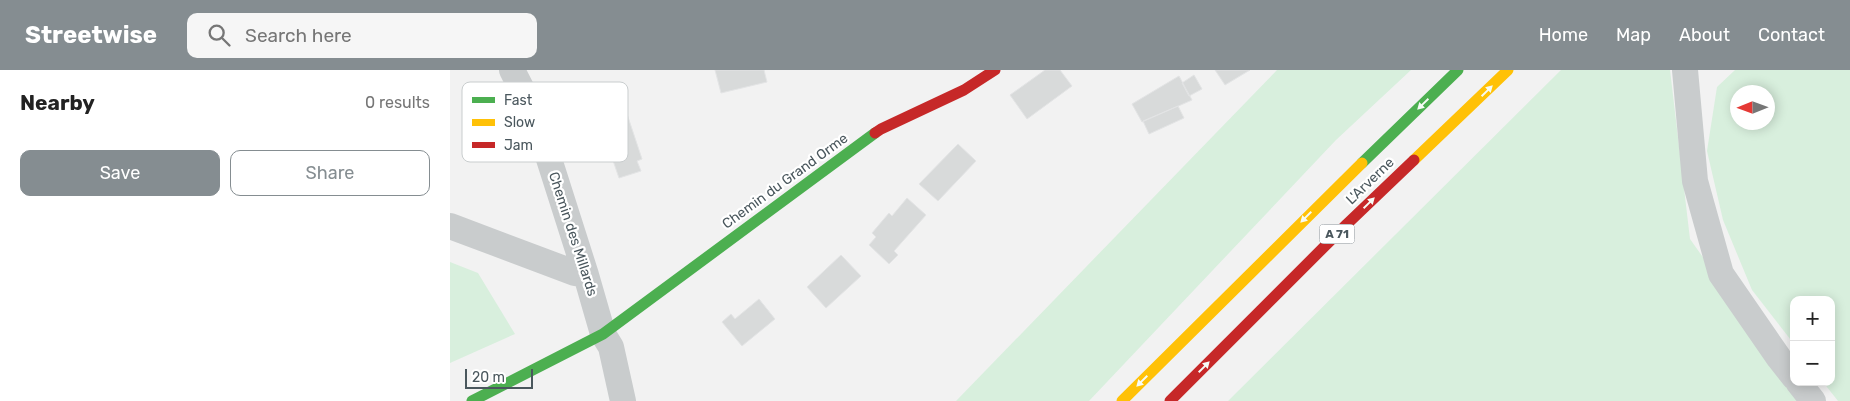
<!DOCTYPE html>
<html lang="en">
<head>
<meta charset="utf-8">
<style>
	:root { --surface:#fff; --page:#f6f6f6; --text:#222; --muted:#767676; --line:#e0e0e0; --accent:#858d91 }
	body { margin:0; font-family:Rubik,sans-serif; background:var(--page); color:var(--text) }
	.controls { position:absolute; right:15px; bottom:15px; display:grid; overflow:hidden; border-radius:10px; box-shadow:0 2px 12px #0003 }
	.controls button { width:45px; height:45px; display:grid; place-items:center; padding:0; border:0; border-bottom:1px solid var(--line); background:var(--surface); color:var(--text); font:25px sans-serif }
	.compass { position:absolute; left:1280px; top:15px; width:45px; height:45px; border-radius:50%; background:var(--surface); box-shadow:0 2px 12px #0003; rotate:269deg }
	.scale { position:absolute; left:15px; bottom:12px; width:68px; box-sizing:border-box; padding-left:5px; border:2px solid #4a575d; border-top:0; font-size:14px; line-height:18px; white-space:nowrap; color:#4a575d; -webkit-text-stroke:4px #fff; paint-order:stroke }
	.list { margin:0; padding:0; list-style:none }
	h2 { display:flex; justify-content:space-between; align-items:center; height:65px; margin:0; padding:0 20px; font-size:21px }
	h2 small { font-size:16px; font-weight:400; color:var(--muted) }
	.actions { display:flex; gap:10px; padding:15px 20px }
	.actions a { flex:1; padding:11px 0; border:1px solid var(--accent); border-radius:10px; text-align:center; font-size:18px; color:var(--accent) }
	.actions .main { background:var(--accent); color:#fff }
	.icon { flex:none; width:28px; height:28px; fill:none; stroke:currentColor; stroke-width:2; stroke-linecap:round; stroke-linejoin:round }
	.map { position:relative; flex:none; width:1400px; height:331px; overflow:hidden }
	header { display:flex; align-items:center; gap:30px; box-sizing:border-box; height:70px; padding:0 25px; background:var(--accent); color:#fff }
	header strong { font-size:24px }
	nav { display:flex; gap:28px; margin-inline-start:auto; font-size:18px }
	.search { width:350px; height:45px; background:var(--page); display:flex; align-items:center; gap:12px; box-sizing:border-box; padding:0 18px; border-radius:10px; color:var(--muted); font-size:19px }
	main { display:flex }
	aside { flex:1; background:var(--surface) }
	.map>svg:first-child { display:block }
</style>
</head>
<body>
<header>
<strong>Streetwise</strong>
<div class="search"><svg class="icon" aria-label="search" viewBox="0 0 24 24"><circle cx="10" cy="10" r="6"/><path d="M15 15l6 6"/></svg>Search here</div>
<nav><a>Home</a><a>Map</a><a>About</a><a>Contact</a></nav>
</header>
<main>
<aside>
<h2>Nearby<small>0 results</small></h2>
<ul class="list">
</ul>
<div class="actions"><a class="main">Save</a><a>Share</a></div>
</aside>
<div class="map">
<svg width="1400" height="331" viewBox="0 0 1400 331">
	<rect width="100%" height="100%" fill="#f2f2f2"/>
	<path fill="#d8efdd" fill-rule="evenodd" d="M827 0H961L886 70 639 331H506Z
		M1111 0H1220L1240 169 1355 331H778Z
		M1285 0H1400V331H1388L1373 312H1381V230H1344V274L1302 220 1273 150 1257 81 1267 17ZM1318 22V52H1288V22Z
		M0 192 28 203 65 264 0 293Z"/>
	<path fill="#d8dada" stroke="#e3e4e5" d="M265 0H314L317 12 271 23Z
		M595 0H610L622 16 577 49 560 25Z
		M765 0H800L775 15Z
		M744 5 752 19 739 26 732 13Z
		M729 6 742 30 692 52 682 34Z
		M728 36 734 48 699 64 693 51Z
		M177 44 192 89 187 91 191 101 169 108 158 76 153 77 146 55Z
		M508 74 526 91 488 131 469 114Z
		M457 128 476 145 444 181 448 185 439 194 419 175 426 167 422 163 439 143 442 146Z
		M391 185 411 206 376 238 357 217Z
		M309 229 325 249 292 276 272 252 281 244 285 249Z"/>
	<g fill="none" stroke-linecap="round" stroke-linejoin="round">
		<path stroke="#c9cccd" stroke-width="26" d="M62 0 85 45 136 205 153 264 161 277 173 331
			M1235 0 1245 111 1271 204 1329 288 1344 307
			M0 156 125 203 136 205
			M1348 312 1363 331"/>
		<path stroke="#4caf50" stroke-width="11" d="M912 93 1008 0
			M22 331 153 264 425 63"/>
		<path stroke="#ffc107" stroke-width="11" d="M964 90 1058 0
			M672 331 912 93"/>
		<path stroke="#c62828" stroke-width="11" d="M425 63 431 59 514 20 545 0
			M720 331 897 154 964 90"/>
	</g>
	<defs><path id="oneway-solid" d="M-6-.8H1V-3.2L6.5 0L1 3.2V.8H-6Z" transform="scale(1.25)"/></defs>
	<g fill="#f6fbf6">
		<use href="#oneway-solid" transform="translate(1037 21) rotate(-44)"/>
		<use href="#oneway-solid" transform="translate(973 34) rotate(136)"/>
		<use href="#oneway-solid" transform="translate(919 133) rotate(-44)"/>
		<use href="#oneway-solid" transform="translate(856 147) rotate(135)"/>
		<use href="#oneway-solid" transform="translate(754 297) rotate(-45)"/>
		<use href="#oneway-solid" transform="translate(692 311) rotate(135)"/>
	</g>
	<g text-anchor="middle" dominant-baseline="central" stroke-width="4.5" stroke-linejoin="round" paint-order="stroke">
		<rect fill="#fff" stroke="#80898e" stroke-width="1" x="869.5" y="154.5" width="35" height="19" rx="4"/>
		<g font-size="12" font-weight="bold" fill="#4a575d">
			<text x="887" y="164">A 71</text>
		</g>
		<g font-size="14" fill="#4a575d" stroke="#fff">
			<text transform="translate(335 111) rotate(-36)">Chemin du Grand Orme</text>
			<text transform="translate(920 111) rotate(-44)">L'Arverne</text>
			<text transform="translate(123 164) rotate(72)">Chemin des Millards</text>
		</g>
	</g>
	<rect x="12" y="12" width="166" height="80" rx="8" fill="#fff" stroke="#c9cdce" stroke-width="1"/>
	<rect x="22" y="27" width="23" height="6" fill="#4caf50"/>
	<rect x="22" y="49" width="23" height="7" fill="#ffc107"/>
	<rect x="22" y="72" width="23" height="6" fill="#c62828"/>
	<g font-size="14" fill="#4a575d">
		<text x="54" y="35">Fast</text>
		<text x="54" y="57">Slow</text>
		<text x="54" y="80">Jam</text>
	</g>
</svg>
<div class="controls">
<button>+</button>
<button>−</button>
</div>
<svg class="compass" viewBox="-18 -18 36 36"><path d="M0-13l5 13h-10z" fill="#e53935"/><path d="M0 13l5-13h-10z" fill="#767676"/></svg>
<div class="scale">20 m</div>
</div>
</main>
</body>
</html>
